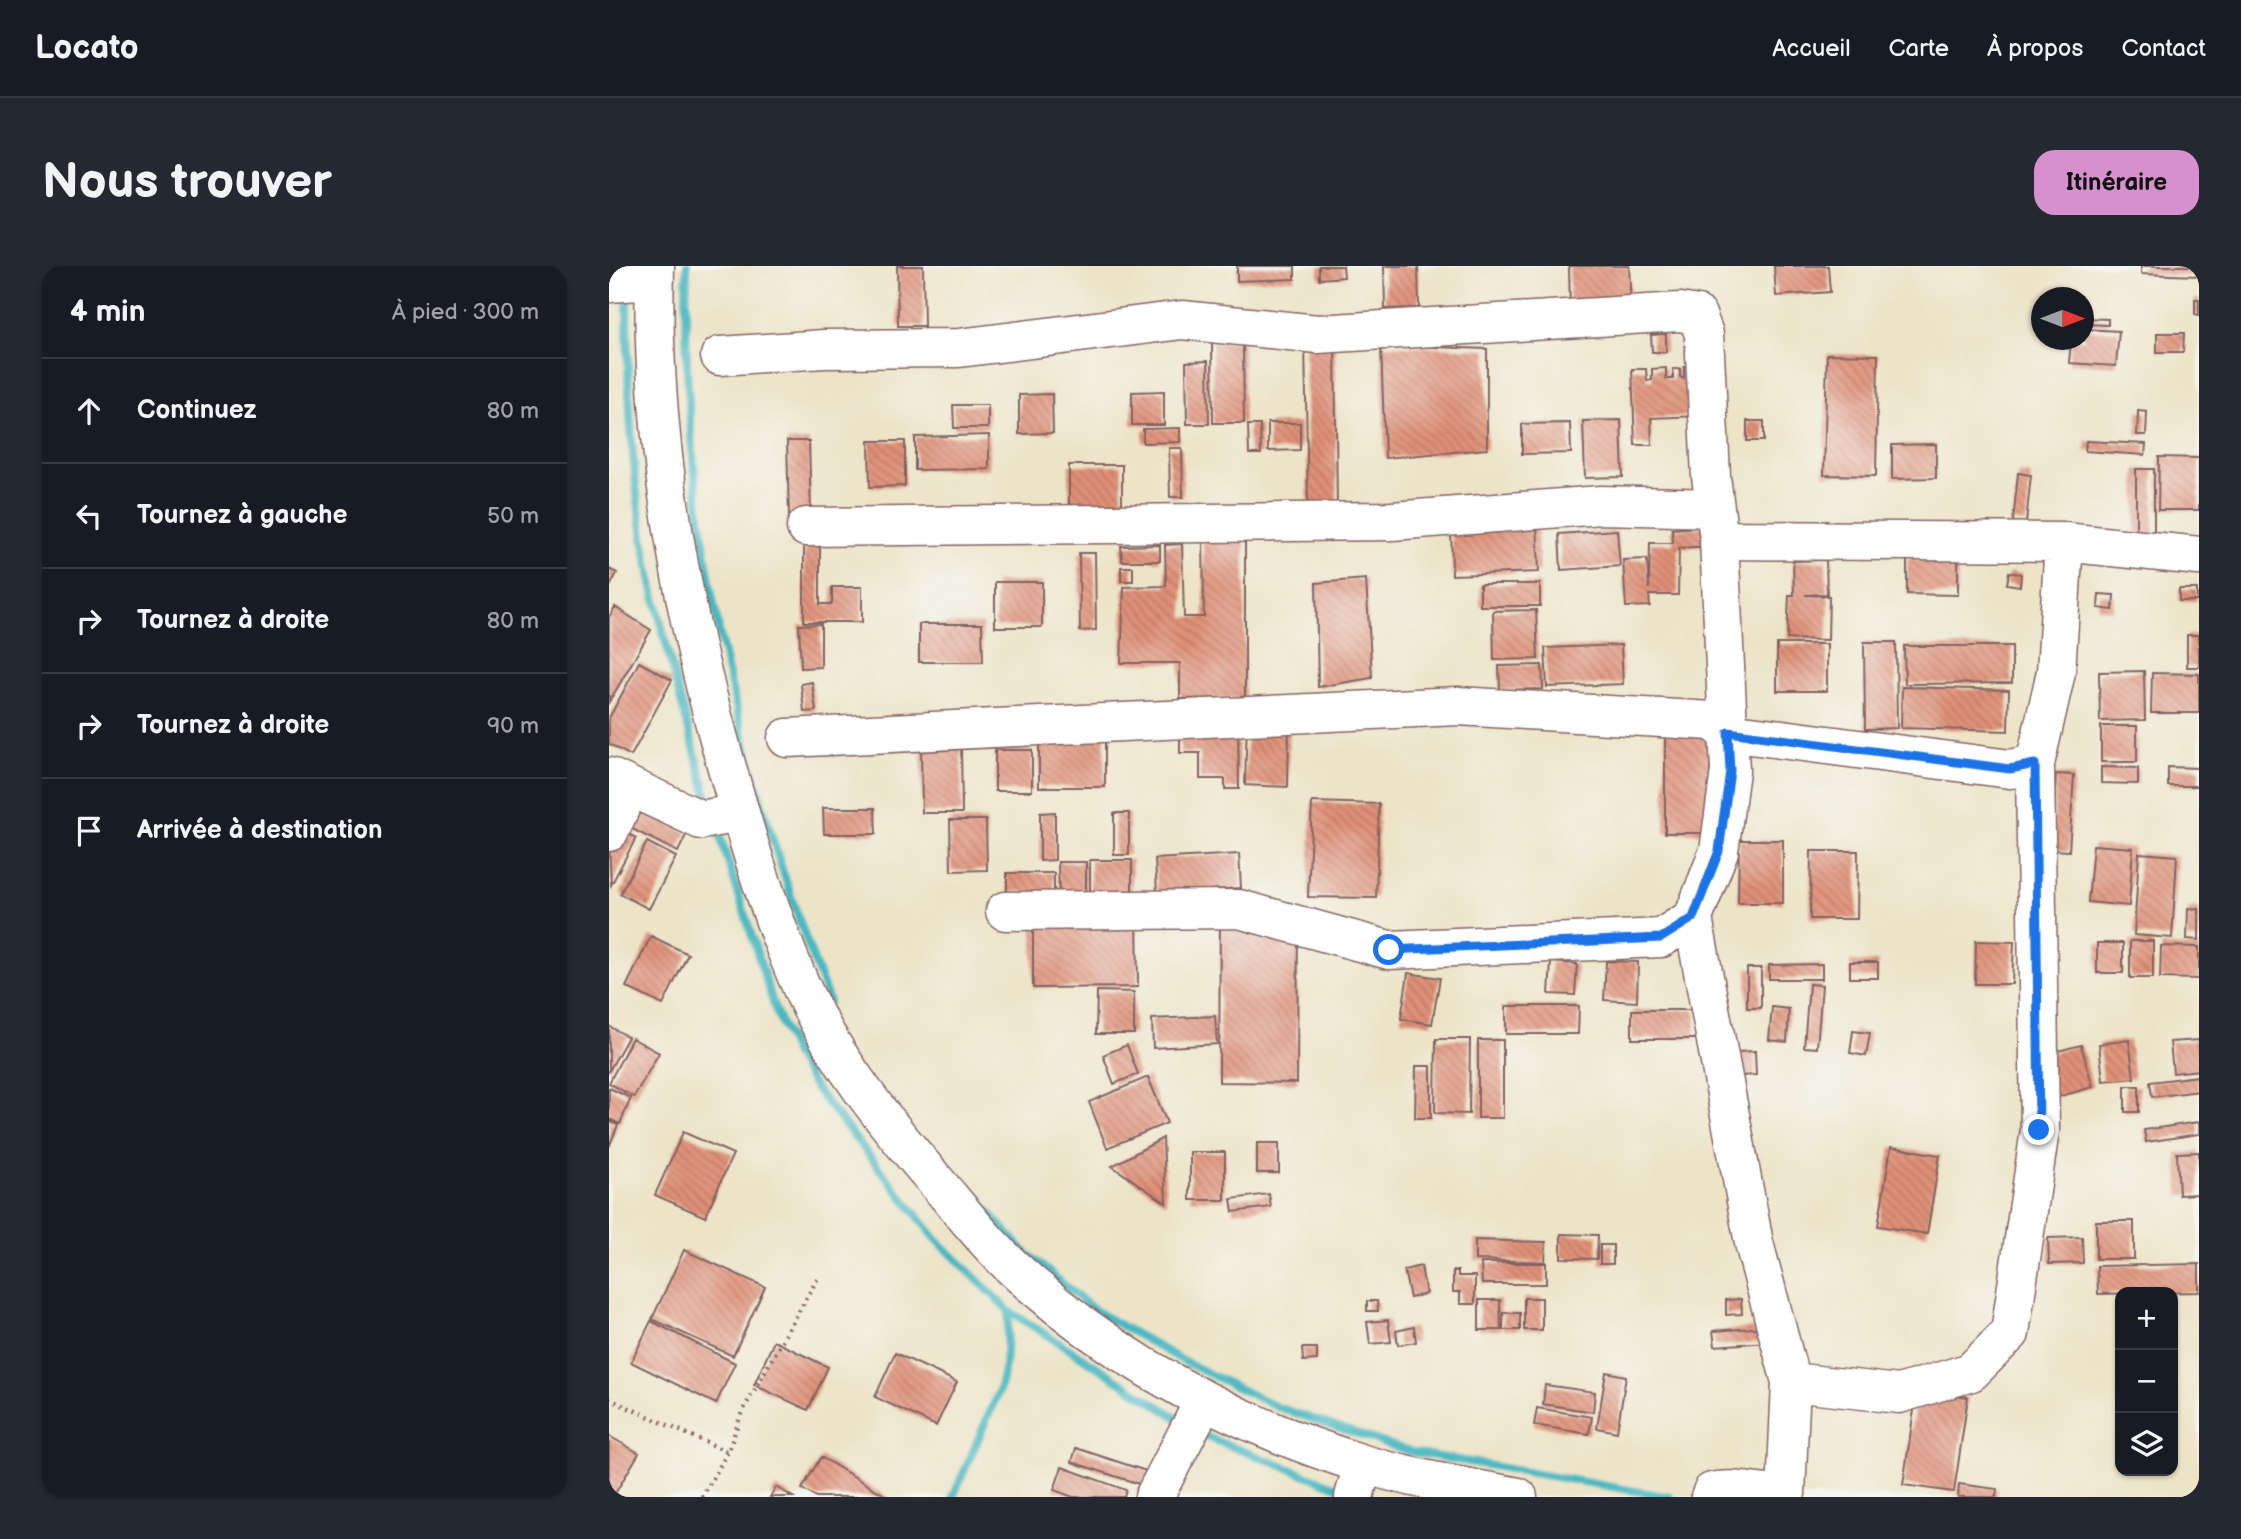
<!DOCTYPE html>
<html lang="fr">
<head>
<meta charset="utf-8">
<style>
	:root { --surface:#171b24; --page:#242831; --text:#f1f3f6; --muted:#9ea1a6; --line:#363941; --accent:#d690ce }
	body { margin:0; font-family:"Balsamiq Sans",sans-serif; background:var(--page); color:var(--text) }
	.controls { position:absolute; right:21px; bottom:21px; display:grid; overflow:hidden; border-radius:14px; box-shadow:0 2px 5px #0004 }
	.controls button { width:63px; height:63px; display:grid; place-items:center; padding:0; border:0; border-bottom:2px solid var(--line); background:var(--surface); color:var(--text); font:35px sans-serif }
	.compass { position:absolute; left:1422px; top:21px; width:63px; height:63px; border-radius:50%; background:var(--surface); box-shadow:0 2px 5px #0004; rotate:90deg }
	.stop { position:absolute; width:21px; height:21px; margin:-16px; border:5px solid #1a73e8; border-radius:50%; background:#fff }
	.stop.end { background:#1a73e8; border-color:#fff; box-shadow:0 2px 7px #0008 }
	.list { margin:0; padding:0; list-style:none }
	h2 { display:flex; justify-content:space-between; align-items:center; height:91px; margin:0; padding:0 28px; font-size:30px }
	h2 small { font-size:23px; font-weight:400; color:var(--muted) }
	.list li { display:grid; grid-template-columns:46px 1fr auto; gap:21px; align-items:center; box-sizing:border-box; height:105px; padding:0 28px; border-top:2px solid var(--line) }
	.list b { display:block; font-size:26px; white-space:nowrap }
	.list em { font-size:23px; font-style:normal; color:var(--muted) }
	.icon { flex:none; width:38px; height:38px; fill:none; stroke:currentColor; stroke-width:2; stroke-linecap:round; stroke-linejoin:round }
	.map { position:relative; flex:none; width:1590px; height:1231px; overflow:hidden; border-radius:21px }
	header { display:flex; align-items:center; gap:42px; box-sizing:border-box; height:98px; padding:0 35px; background:var(--surface); border-bottom:2px solid var(--line) }
	header strong { font-size:33px }
	nav { display:flex; gap:38px; margin-inline-start:auto; font-size:24px }
	.intro { display:flex; align-items:center; justify-content:space-between; box-sizing:border-box; height:168px; padding:0 42px }
	h1 { margin:0; font-size:49px }
	.button { padding:18px 32px; border-radius:21px; background:var(--accent); color:#111; font-size:24px; font-weight:700 }
	main { display:flex; gap:42px; padding:0 42px }
	aside { flex:1; background:var(--surface); border-radius:21px; box-shadow:0 2px 5px #0004 }
	.map>svg:first-child { display:block }
</style>
</head>
<body>
<header>
<strong>Locato</strong>
<nav><a>Accueil</a><a>Carte</a><a>À propos</a><a>Contact</a></nav>
</header>
<div class="intro"><h1>Nous trouver</h1><a class="button">Itinéraire</a></div>
<main>
<aside>
<h2>4 min<small>À pied · 300 m</small></h2>
<ul class="list">
<li><svg class="icon" aria-label="ahead" viewBox="0 0 24 24"><path d="M12 20V5M6 11l6-6 6 6"/></svg><div><b>Continuez</b></div><em>80 m</em></li>
<li><svg class="icon" aria-label="left" viewBox="0 0 24 24"><path d="M17 20v-9H6M10 6l-5 5 5 5"/></svg><div><b>Tournez à gauche</b></div><em>50 m</em></li>
<li><svg class="icon" aria-label="right" viewBox="0 0 24 24"><path d="M7 20v-9h11M14 6l5 5-5 5"/></svg><div><b>Tournez à droite</b></div><em>80 m</em></li>
<li><svg class="icon" aria-label="right" viewBox="0 0 24 24"><path d="M7 20v-9h11M14 6l5 5-5 5"/></svg><div><b>Tournez à droite</b></div><em>90 m</em></li>
<li><svg class="icon" aria-label="arrive" viewBox="0 0 24 24"><path d="M6 21V4h12l-3 4 3 4H6"/></svg><div><b>Arrivée à destination</b></div></li>
</ul>
</aside>
<div class="map">
<svg width="1590" height="1231" viewBox="0 0 1590 1231">
	<defs>
		<pattern id="building-back-hatch" width="6" height="6" patternUnits="userSpaceOnUse" patternTransform="scale(1.75)"><rect width="6" height="6" fill="#e09178"/><path d="M-1 5l2 2M0 0l6 6M5-1l2 2" fill="none" stroke="#b87663"/></pattern>
	</defs>
	<rect width="100%" height="100%" fill="#f6f6f2"/>
	<filter id="ink" filterUnits="userSpaceOnUse"><feTurbulence type="fractalNoise" baseFrequency=".0143" numOctaves="2"/><feDisplacementMap in="SourceGraphic" scale="14" xChannelSelector="R" yChannelSelector="G"/><feConvolveMatrix kernelMatrix="1 2 1 2 8 2 1 2 1" color-interpolation-filters="sRGB"/></filter>
	<filter id="wash" filterUnits="userSpaceOnUse"><feTurbulence type="fractalNoise" baseFrequency=".00686" numOctaves="4" result="noise"/><feDisplacementMap in="SourceGraphic" scale="28" xChannelSelector="R" yChannelSelector="G"/><feGaussianBlur stdDeviation="1.57" result="paint"/><feColorMatrix in="noise" values="0 0 0 0 0 0 0 0 0 0 0 0 0 0 0 0 0 1.4 0 .05"/><feComposite in="paint" operator="in"/></filter>
	<g filter="url(#wash)">
		<rect width="100%" height="100%" fill="#ede4c8"/>
		<g fill="none" stroke-linecap="round" stroke-linejoin="round">
			<path stroke="#49b8c1" stroke-width="8" d="M78 0C69 250 131 504 220 735
				M18 32C18 114 22 207 37 288 53 370 76 452 99 532
				M110 567 166 743 186 789 206 822 327 973 400 1045 567 1151
				M341 903 414 984 485 1044 576 1096 668 1141 803 1186 1061 1231
				M595 1170 736 1224
				M344 1231 390 1125 396 1100 400 1045"/>
		</g>
		<g id="blocks">
			<path fill="url(#building-back-hatch)" d="M288 0H314L315 60H289Z
				M628 0H686V13L628 15Z
				M710 0H734L735 11 710 13Z
				M775 0H809L810 42 776 43Z
				M960 0H1020L1022 43 961 47Z
				M1165 0H1219L1221 26 1167 30Z
				M1532 0H1590V10L1532 8Z
				M1586 33H1590V49L1586 48Z
				M1475 52 1499 53V59L1475 58Z
				M1475 63 1510 65 1507 100 1460 97 1462 74H1475Z
				M1548 67H1575L1574 86H1548Z
				M1057 68V86H1043L1042 69Z
				M726 75 728 244H699L696 76Z
				M603 76H634L635 157H604Z
				M772 79 878 83V183L776 192Z
				M1218 88 1269 89 1267 210 1215 209Z
				M599 95 600 158H578L577 96Z
				M1088 100 1090 150 1042 152 1043 179H1026L1023 103H1037L1038 115 1043 114V103L1057 102V113H1064V103H1071V111L1075 113V101Z
				M555 125V159H523V126Z
				M443 128 444 167 410 168V129Z
				M344 139H379V162H345Z
				M1529 145 1538 146 1537 169H1528Z
				M1012 154 1014 211 976 212 974 155Z
				M1138 155H1155V175H1138Z
				M659 157H691V184L659 185Z
				M961 157 962 187 913 188V158Z
				M639 159H651L652 188H640Z
				M571 162V176L534 177V163Z
				M380 169V203L306 204V171Z
				M178 175H200L202 249 180 250Z
				M260 175H296V220L261 221Z
				M1477 175 1537 178 1536 189 1476 185Z
				M1327 178V212L1283 213V179Z
				M560 182H573L574 231H561Z
				M1550 191 1590 192V244H1549Z
				M460 199H513V246H460Z
				M1527 203H1545V270H1527Z
				M1409 207 1422 209 1417 257 1404 256Z
				M928 255 930 306 843 309 842 258Z
				M1102 260 1103 280 1070 282 1069 329H1040L1041 340 1017 341 1014 294 1038 293 1040 323 1041 277H1064L1063 263Z
				M1008 264 1011 300 952 304 950 268Z
				M594 266H636V432L571 433V397H512L515 321 557 320 556 279 573 278 575 351H595Z
				M195 268H211V338H223V321H253V356H195Z
				M551 279V295H513L512 280Z
				M470 287H486L487 364 471 365Z
				M1298 293 1349 294V329L1298 328Z
				M1217 294 1218 328 1196 329 1220 330 1219 374 1178 373 1180 329H1185L1184 295Z
				M512 301H524V315H512Z
				M0 303 8 307 0 322Z
				M1400 306 1412 308 1411 320 1398 318Z
				M757 313 763 412 709 421 707 317Z
				M386 316H433V361H386Z
				M871 318H931V340H871Z
				M1570 323H1588V335H1570Z
				M1490 328 1505 329 1504 344 1489 342Z
				M6 341 42 364 0 436V351Z
				M927 344 929 393 885 394 884 345Z
				M212 358V401L192 402 190 359Z
				M310 358H373L374 396H310Z
				M1578 369H1590V401H1578Z
				M1255 376H1287L1288 462 1256 463Z
				M1168 378H1218V425H1168Z
				M1012 379 1014 418 938 421 936 382Z
				M1295 380H1403V417L1296 418Z
				M30 396 63 414 22 490 0 478V452Z
				M933 399 934 423 891 424 890 400Z
				M1535 405 1536 454 1491 455 1490 406Z
				M1543 407 1590 408V447H1542Z
				M203 416 207 445 195 446 192 418Z
				M1293 421 1400 424 1399 465 1292 462Z
				M629 456 630 523H616V513H591V487H571V457Z
				M638 456 680 457 679 521 636 519Z
				M1492 460H1528V496H1492Z
				M1056 462H1101V567H1056Z
				M430 467H496V521H430Z
				M312 478H352L353 547H313Z
				M386 484H423V525H386Z
				M1492 501 1529 502V518L1492 517Z
				M1559 501 1590 502V520H1559Z
				M1447 508 1465 509 1460 585 1443 584Z
				M703 536 770 538 767 632 699 631Z
				M28 542 78 567 69 586 19 561Z
				M214 542H266L267 568H215Z
				M446 546V594L431 595V547Z
				M505 547H520V589H505Z
				M341 554H377L378 604 342 605Z
				M8 562 27 572 2 619 0 577Z
				M1130 574H1174V637H1129Z
				M38 576 67 591 40 643 11 628Z
				M1484 579 1524 582 1520 640 1479 636Z
				M1202 585H1249L1248 653H1201Z
				M1530 587 1568 590 1563 672 1525 669Z
				M630 588 632 622 548 627 546 593Z
				M481 594H523V628H481Z
				M449 596H477V629L450 630Z
				M398 607H445V626H398Z
				M1579 642 1590 643V674L1578 673Z
				M528 648 529 721 424 722V649Z
				M611 650 689 651 688 817 610 816Z
				M42 670 79 688 54 739 17 721Z
				M1367 675 1405 676 1403 718H1366Z
				M1521 675H1544V712H1521Z
				M1488 677H1514V707H1488Z
				M1552 680 1590 681V713L1551 712Z
				M997 695 1029 696 1028 736 995 734Z
				M942 696 968 698 966 729 940 728Z
				M1241 696H1269V712H1241Z
				M1213 698V713H1160V699Z
				M1138 702H1152V742H1138Z
				M799 707 831 712 823 758 792 753Z
				M1200 718 1213 719 1208 782 1195 781Z
				M488 725 525 726V768H487Z
				M897 740H970L969 768H897Z
				M1163 741 1180 743 1178 776 1160 774Z
				M1023 744H1087V773H1023Z
				M606 750 608 778 544 782 543 753Z
				M0 760 19 771 0 805Z
				M1244 765 1261 767 1257 790 1241 787Z
				M23 772 50 787 25 831 0 817Z
				M827 773H861L860 848 826 847Z
				M869 774H894V852H869Z
				M1520 774 1525 812 1494 815 1490 778Z
				M1590 774V804L1564 807 1561 776Z
				M518 779 529 808 505 818 494 789Z
				M1472 779 1484 821 1438 834 1426 791Z
				M1146 785 1147 809 1130 810 1129 786Z
				M807 800H822V852H806Z
				M1590 810V825L1543 831 1541 816Z
				M539 811 558 857 498 882 480 836Z
				M1516 820H1530V846H1516Z
				M0 822 22 832 11 858 0 853Z
				M0 855 9 859 0 881Z
				M1590 856V868L1537 876 1535 864Z
				M74 866 124 888 96 951 46 929Z
				M554 872 557 937 503 900Z
				M648 877H670V907H648Z
				M1282 881 1331 889 1318 968 1269 960Z
				M581 886H616V934H581Z
				M1590 886V928L1570 929 1568 887Z
				M660 928 662 941 624 946 622 933Z
				M1487 955H1525V993H1487Z
				M952 968 989 969 988 993 952 992Z
				M1473 971 1474 997 1440 998 1439 972Z
				M866 974 937 976 936 996 866 994Z
				M991 979H1004V998H991Z
				M75 984 156 1021 124 1090 43 1053Z
				M872 997H937V1018H873Z
				M1590 998V1026L1489 1028 1488 1000Z
				M812 1000 817 1028 801 1032 795 1004Z
				M844 1005H849V1010H866V1038H851V1026H844Z
				M915 1032H933V1064H915Z
				M1132 1033 1133 1048 1117 1049V1034Z
				M870 1034H891L892 1064H870Z
				M758 1035H768L769 1045H758Z
				M894 1047H911V1064H894Z
				M779 1054 782 1076 761 1078 758 1056Z
				M42 1055 126 1097 107 1138 22 1096Z
				M805 1061 807 1076 789 1079 787 1065Z
				M1158 1061 1159 1076 1106 1080 1104 1065Z
				M165 1075 219 1101 199 1144 145 1119Z
				M693 1082H708V1094L694 1095Z
				M286 1087 348 1116 327 1160 266 1131Z
				M997 1106 1017 1110 1008 1166 988 1162Z
				M936 1119 986 1126 984 1146 934 1138Z
				M1308 1123 1359 1131 1345 1226 1294 1219Z
				M928 1142 983 1151 980 1168 925 1159Z
				M0 1170 30 1187 4 1231H0Z
				M467 1182 540 1206 536 1220 463 1196Z
				M212 1191 279 1231H207L193 1223Z
				M453 1201 517 1224 515 1231H464L445 1224Z
				M1350 1218 1388 1223 1387 1231H1349Z
				M167 1221 184 1231H161Z"/>
		</g>
	</g>
	<g filter="url(#ink)">
		<use href="#blocks" fill-opacity="0" stroke="#836462" stroke-width="2"/>
		<g fill="none" stroke-linecap="round" stroke-linejoin="round">
			<g stroke="#836462" stroke-width="41">
				<path id="minor" d="M46 0C41 165 69 326 113 484 136 566 161 652 196 729 229 798 275 855 324 912 355 948 384 986 420 1016 516 1100 632 1160 754 1198 804 1213 857 1221 909 1231
					M0 17 46 14
					M111 90 215 83 350 82 573 54 709 68 1071 46 1088 49 1095 68 1102 210 1110 274 1121 505 1110 585 1084 652 1052 672 780 684 630 643 396 645
					M197 261 783 255 992 239 1106 242
					M1110 274 1455 276 1590 290
					M178 472 849 440 1103 455 1119 466 1401 503 1426 498
					M0 511 92 554 131 547
					M0 566 21 521
					M1084 652 1145 977 1182 1116 1177 1228C1151 1231 1128 1220 1103 1226L1101 1231
					M1182 1116 1290 1128 1362 1106 1401 1067 1431 864 1426 498 1447 406 1455 276
					M545 1231 595 1135
					M745 1231 754 1198"/>
			</g>
			<path stroke="#836462" stroke-width="4.5" stroke-dasharray="2 5" stroke-linecap="butt" d="M0 1133 119 1186
				M93 1231 119 1186 133 1146 210 1010"/>
			<use href="#minor" stroke="#fff" stroke-width="38"/>
		</g>
	</g>
	<g fill="none" stroke-linecap="round" stroke-linejoin="round" filter="url(#ink)">
		<path stroke="#1a73e8" stroke-width="9" d="M780 684 1052 672 1084 652 1110 585 1121 505 1119 466 1401 503 1426 498 1430 864"/>
	</g>
</svg>
<div class="controls">
<button>+</button>
<button>−</button>
<button><svg class="icon" aria-label="layers" viewBox="0 0 24 24"><path d="M12 4l9 5-9 5-9-5zM3 14l9 5 9-5"/></svg></button>
</div>
<svg class="compass" viewBox="-18 -18 36 36"><path d="M0-13l5 13h-10z" fill="#e53935"/><path d="M0 13l5-13h-10z" fill="#9ea1a6"/></svg>
<div class="stop" style="left:780px;top:684px"></div>
<div class="stop end" style="left:1430px;top:864px"></div>
</div>
</main>
</body>
</html>
